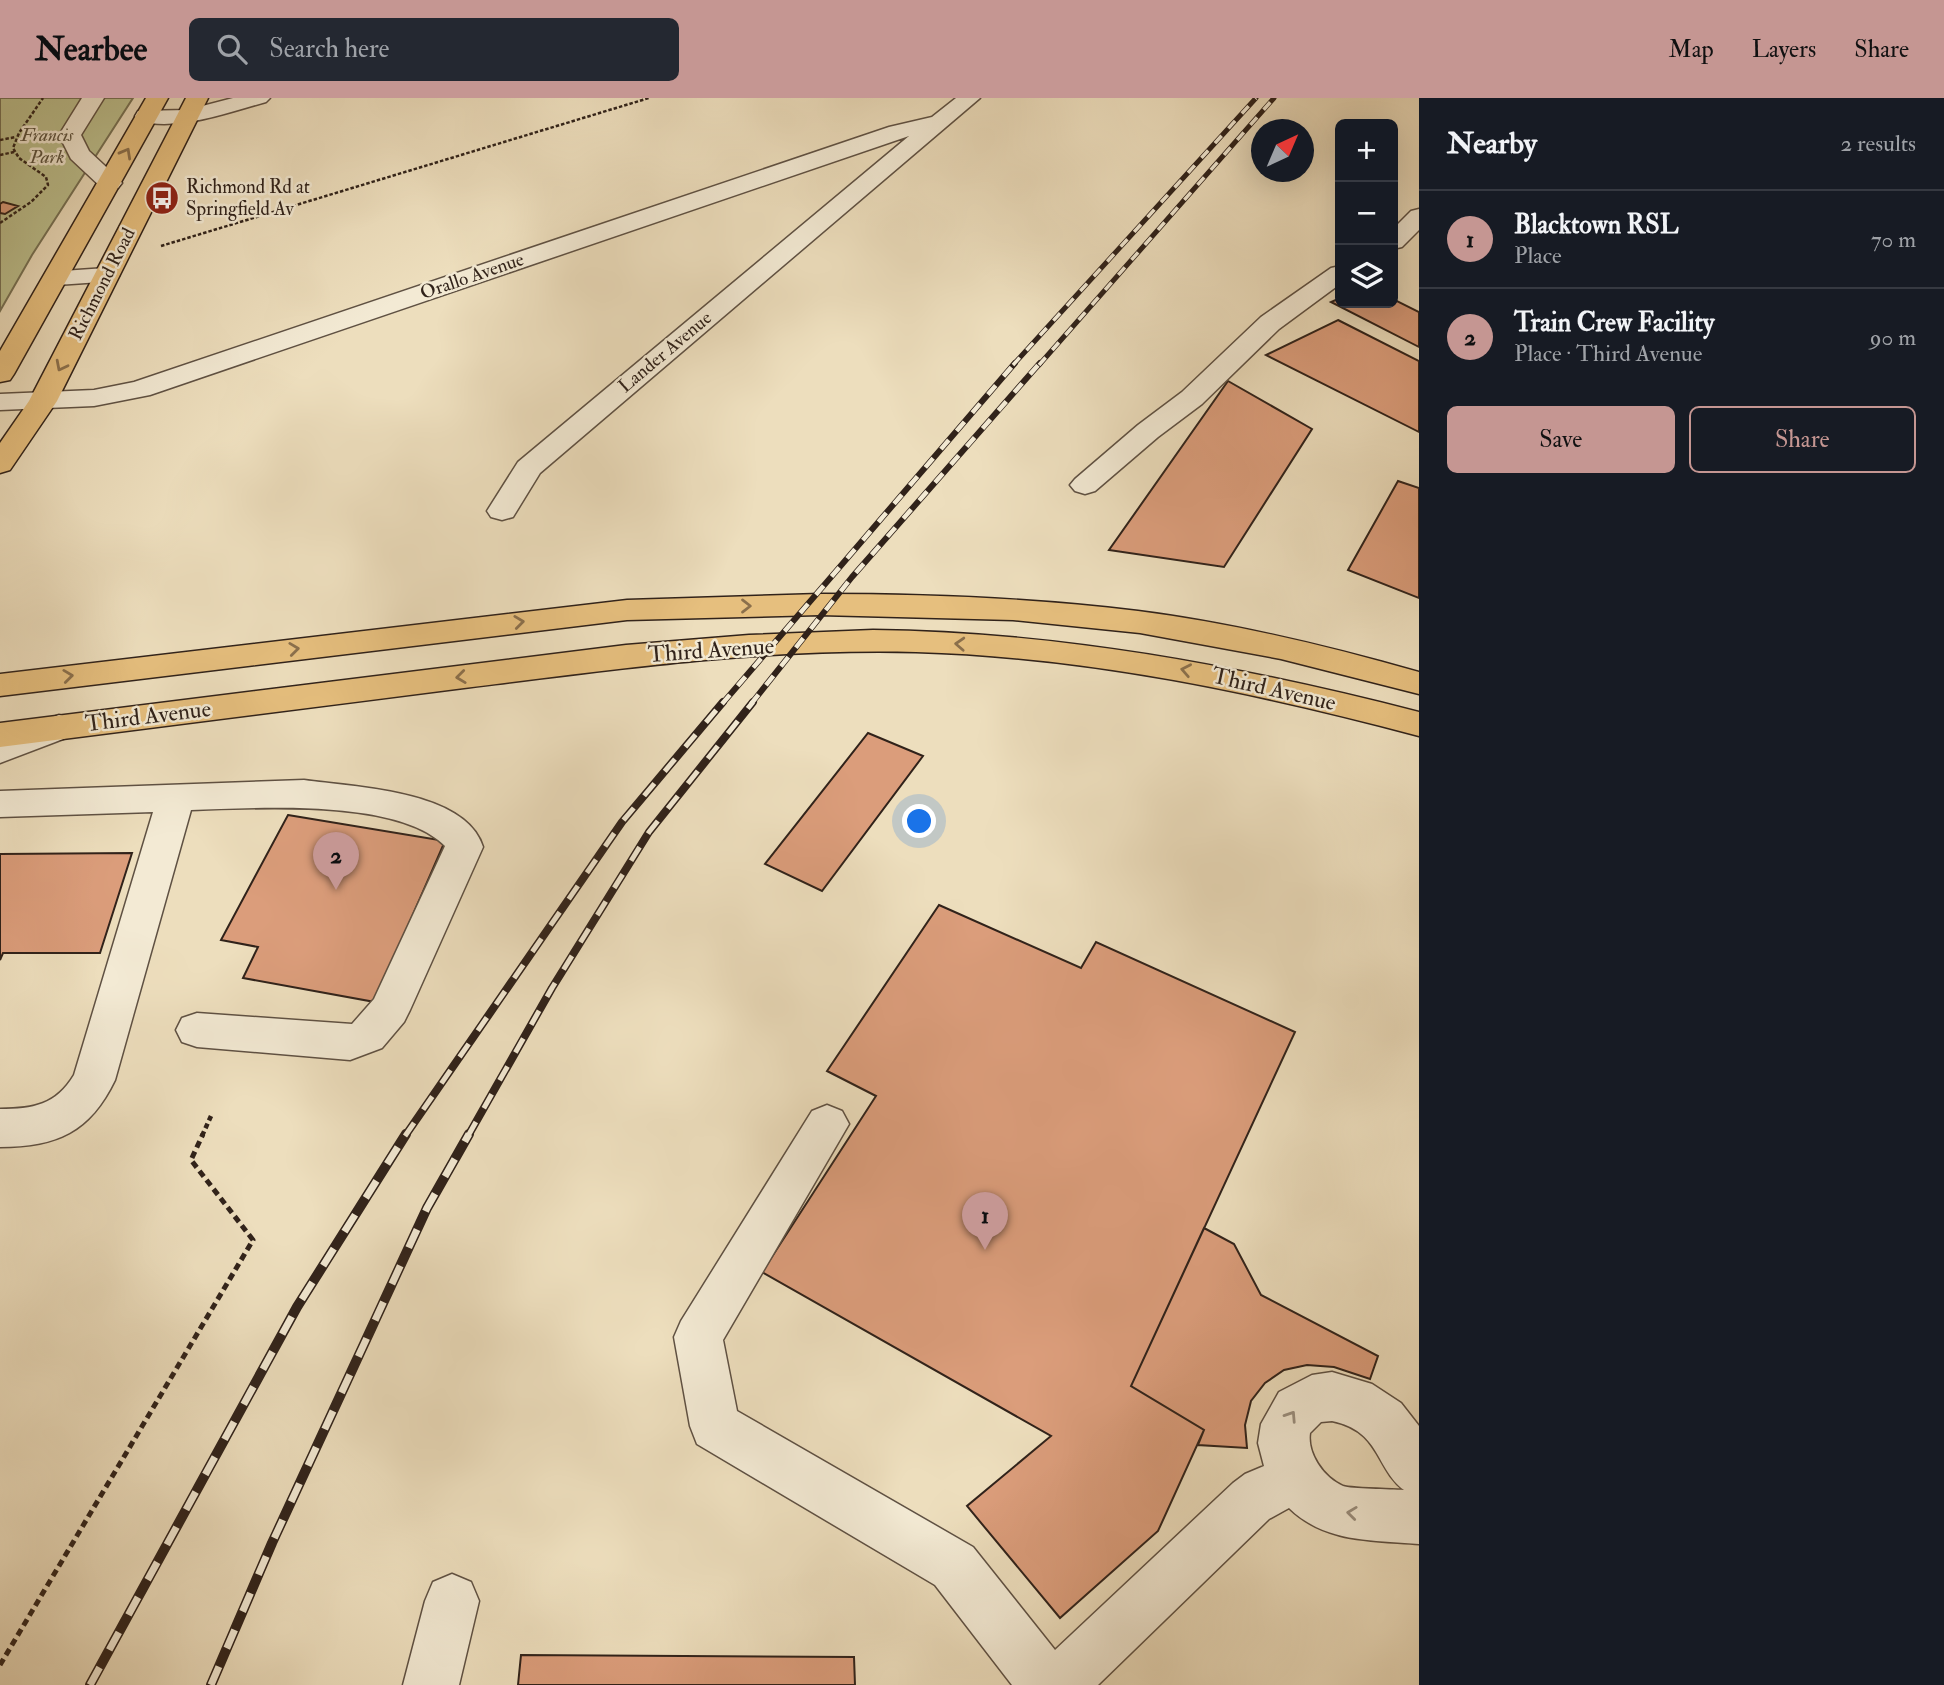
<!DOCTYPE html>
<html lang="en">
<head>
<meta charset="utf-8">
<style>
	:root { --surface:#171b24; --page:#242831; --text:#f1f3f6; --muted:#9ea1a6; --line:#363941; --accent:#c59692 }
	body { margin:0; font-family:"IM FELL Double Pica",serif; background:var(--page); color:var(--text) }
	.controls { position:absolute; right:21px; top:21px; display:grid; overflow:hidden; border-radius:10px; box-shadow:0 7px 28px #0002 }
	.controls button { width:63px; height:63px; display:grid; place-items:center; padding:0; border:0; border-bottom:2px solid var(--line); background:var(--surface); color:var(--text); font:35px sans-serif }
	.compass { position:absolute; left:1251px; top:21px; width:63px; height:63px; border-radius:50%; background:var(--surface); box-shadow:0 7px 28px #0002; rotate:44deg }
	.you { position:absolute; left:920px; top:724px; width:24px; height:24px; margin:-18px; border:5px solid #fff; border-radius:50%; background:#1a73e8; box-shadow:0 0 0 10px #1a73e833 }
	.badge { display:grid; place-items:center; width:46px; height:46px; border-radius:50%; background:var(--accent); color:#111; font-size:23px; font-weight:700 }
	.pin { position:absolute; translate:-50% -58px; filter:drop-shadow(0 2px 4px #0008) }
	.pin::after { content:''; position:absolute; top:37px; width:24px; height:21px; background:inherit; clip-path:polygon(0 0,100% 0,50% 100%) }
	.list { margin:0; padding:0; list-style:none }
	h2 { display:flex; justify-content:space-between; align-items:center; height:91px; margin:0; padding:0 28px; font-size:30px }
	h2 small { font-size:23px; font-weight:400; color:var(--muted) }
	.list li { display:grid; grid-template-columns:46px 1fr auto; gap:21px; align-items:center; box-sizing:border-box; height:98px; padding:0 28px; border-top:2px solid var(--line) }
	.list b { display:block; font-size:26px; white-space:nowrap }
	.list p { margin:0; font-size:23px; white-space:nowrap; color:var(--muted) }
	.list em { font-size:23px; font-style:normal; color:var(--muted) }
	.actions { display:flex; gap:14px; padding:21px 28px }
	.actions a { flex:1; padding:16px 0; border:2px solid var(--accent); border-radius:10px; text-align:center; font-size:24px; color:var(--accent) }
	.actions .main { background:var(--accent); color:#111 }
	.icon { flex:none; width:38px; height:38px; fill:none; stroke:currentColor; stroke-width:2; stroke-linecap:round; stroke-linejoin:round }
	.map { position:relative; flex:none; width:1419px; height:1587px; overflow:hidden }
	header { display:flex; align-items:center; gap:42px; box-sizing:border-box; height:98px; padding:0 35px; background:var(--accent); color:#111 }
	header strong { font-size:33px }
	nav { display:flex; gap:38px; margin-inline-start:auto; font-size:24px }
	.search { width:490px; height:63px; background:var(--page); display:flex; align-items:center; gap:18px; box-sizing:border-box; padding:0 24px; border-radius:10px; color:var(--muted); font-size:26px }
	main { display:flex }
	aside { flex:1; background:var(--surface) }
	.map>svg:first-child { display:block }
</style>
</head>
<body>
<header>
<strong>Nearbee</strong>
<div class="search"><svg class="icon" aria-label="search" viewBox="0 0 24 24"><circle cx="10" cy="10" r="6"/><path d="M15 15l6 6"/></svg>Search here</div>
<nav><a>Map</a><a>Layers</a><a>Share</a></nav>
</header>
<main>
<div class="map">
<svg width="1419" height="1587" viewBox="0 0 1419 1587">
	<rect width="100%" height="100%" fill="#eddebd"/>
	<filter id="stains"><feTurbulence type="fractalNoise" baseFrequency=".00286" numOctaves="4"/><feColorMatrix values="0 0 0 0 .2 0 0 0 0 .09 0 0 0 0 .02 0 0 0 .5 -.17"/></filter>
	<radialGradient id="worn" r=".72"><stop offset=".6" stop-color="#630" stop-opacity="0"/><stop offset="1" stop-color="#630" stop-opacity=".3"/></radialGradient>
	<path fill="#bcc08e" stroke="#767154" stroke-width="2" d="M0 0H133L32 157 0 213Z"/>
	<path fill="#db9d7b" stroke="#30221a" stroke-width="2" d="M3 104 18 108 5 116 0 115V106Z
		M1340 200V205H1393V201L1419 214V249L1331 204Z
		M1338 222 1419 263V334L1266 257Z
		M1228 283 1312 331 1224 469 1109 452Z
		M1398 383 1419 390V500L1348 472Z
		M868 635 923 658 822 793 765 766Z
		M288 717 445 743 375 904 243 880 258 849 221 842Z
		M132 755 100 855H3L0 862V756Z
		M939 807 1081 870 1096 844 1295 934 1131 1288 1204 1332 1158 1433 1060 1520 967 1408 1051 1338 762 1174 876 998 827 973Z
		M1204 1130 1234 1146 1261 1197 1378 1258 1370 1281 1334 1269 1307 1267 1284 1272 1265 1285 1251 1303 1245 1327 1247 1350 1198 1347 1204 1332 1131 1288Z
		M521 1557 854 1559 855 1587H518Z"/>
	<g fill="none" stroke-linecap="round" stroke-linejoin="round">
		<g stroke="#5f5143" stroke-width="3">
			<path id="minor" d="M82 0H104L81 37 89 53 118 80 122 85 118 90H102L71 61 59 37Z
				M233 0H270L266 4C226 15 180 33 138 23L135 18 138 13 187 12Z
				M956 0H980L540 375 513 419 502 422 491 419 487 413 518 364 909 38 150 297 94 308 0 312V296L94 292 134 284 889 29 932 19Z
				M1419 111V132L1402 149 1393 151V131L1411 113Z
				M1340 168V186L1279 231 1202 306 1158 339 1095 393 1085 396 1075 393 1070 387 1075 381 1138 327 1182 294 1261 219 1331 170Z
				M106 170 115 173 119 178 115 183 57 187 48 184 44 179 48 174Z
				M59 617 71 620 76 629 71 638 0 665V639Z
				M304 682C353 689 466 692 483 749L410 912 404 924 382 950 350 962 197 949 182 944 176 932 182 920 197 915 352 926 374 901 445 748C398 700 255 710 191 712L115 982C90 1034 57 1049 0 1049V1011C33 1011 56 1007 74 977L153 714 0 719V693Z
				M827 1007 842 1013 849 1026 723 1242 737 1313 973 1449 1055 1552 1233 1385 1245 1376 1264 1368 1258 1345 1261 1326 1279 1294 1312 1277 1332 1274 1372 1286 1401 1305 1419 1328V1446C1372 1442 1325 1445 1289 1410L1269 1421 1098 1587H1012L935 1487 697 1346 690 1328 674 1239 681 1223 812 1013ZM1332 1323C1381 1333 1375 1370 1404 1392 1390 1391 1351 1391 1343 1388 1323 1379 1307 1355 1310 1335L1321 1324Z
				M452 1476 471 1484 479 1503 459 1587H403L425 1503 433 1484Z"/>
		</g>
		<g stroke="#30221a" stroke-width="3">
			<path id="major" d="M146 0H168L14 276 10 282 0 284V253Z
				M186 0H208L57 303 10 372 0 375V345L29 303Z
				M820 496C926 496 1033 500 1138 513 1233 525 1327 548 1419 574V596L1281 561 1140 535 1013 522 820 517 627 522 0 598V576L627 502Z
				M873 532C1059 534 1239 568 1419 614V638C1254 594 1087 559 916 554 765 550 614 571 464 590 309 610 155 629 0 649V625L626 547 749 537Z"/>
		</g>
		<path stroke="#30221a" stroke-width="2.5" stroke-dasharray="3.5 2" stroke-linecap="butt" d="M0 42 16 39
			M0 57 14 54
			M0 125 31 104 48 87 46 79 19 60 13 50 19 35 43 0
			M161 148 649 0"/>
		<path stroke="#30221a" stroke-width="4.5" stroke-dasharray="5 3.5" stroke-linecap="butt" d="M202 1038 211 1018"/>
		<path stroke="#30221a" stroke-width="5" stroke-dasharray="7 4.5" stroke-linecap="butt" d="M0 1567 253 1142 191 1062 203 1036"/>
		<use href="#minor" fill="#f3ead4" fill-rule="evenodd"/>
		<use href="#major" fill="#e6bf7e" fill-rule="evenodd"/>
		<g stroke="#30221a" stroke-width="5">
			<path id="rail-far3" d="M1013 267 1256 0
				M1039 267 1274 0"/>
		</g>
		<g stroke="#30221a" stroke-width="6">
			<path id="rail-far2" d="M722 606 1015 265
				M751 606 852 479 1040 265"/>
		</g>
		<g stroke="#30221a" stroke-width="8">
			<path id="rail-far1" d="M405 1038 622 724 723 604
				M468 1038 552 890 649 734 753 604"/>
		</g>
		<g stroke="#30221a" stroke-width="10">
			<path id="rail" d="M90 1587 297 1209 406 1036
				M211 1587 272 1445 427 1110 469 1036"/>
		</g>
		<use href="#rail-far3" stroke="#f3ead4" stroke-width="3.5" stroke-dasharray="10" stroke-linecap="butt"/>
		<use href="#rail-far2" stroke="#f3ead4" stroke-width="4.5" stroke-dasharray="12" stroke-linecap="butt"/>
		<use href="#rail-far1" stroke="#f3ead4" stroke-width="5" stroke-dasharray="16" stroke-linecap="butt"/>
		<use href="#rail" stroke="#f3ead4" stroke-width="7" stroke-dasharray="20" stroke-linecap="butt"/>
	</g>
	<defs><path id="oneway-chevron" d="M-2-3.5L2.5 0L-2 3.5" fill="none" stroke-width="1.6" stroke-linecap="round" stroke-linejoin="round" transform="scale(1.75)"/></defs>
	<g stroke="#8b704c">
		<use href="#oneway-chevron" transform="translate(126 55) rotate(-61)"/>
		<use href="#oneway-chevron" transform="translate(61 268) rotate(117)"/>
		<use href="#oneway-chevron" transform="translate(746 508)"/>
		<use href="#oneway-chevron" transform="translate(519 524) rotate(-7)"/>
		<use href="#oneway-chevron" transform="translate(960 546) rotate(-177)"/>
		<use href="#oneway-chevron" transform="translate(294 551) rotate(-7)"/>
		<use href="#oneway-chevron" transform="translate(1186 572) rotate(-169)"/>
		<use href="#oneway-chevron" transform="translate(68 578) rotate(-7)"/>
		<use href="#oneway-chevron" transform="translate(461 579) rotate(173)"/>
	</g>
	<g stroke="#9b9080">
		<use href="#oneway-chevron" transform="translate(1291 1318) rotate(-57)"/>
		<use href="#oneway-chevron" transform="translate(1352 1415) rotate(-173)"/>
	</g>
	<defs>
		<g id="bus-disc" transform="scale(1.75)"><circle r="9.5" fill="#8f2418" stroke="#f3ead4"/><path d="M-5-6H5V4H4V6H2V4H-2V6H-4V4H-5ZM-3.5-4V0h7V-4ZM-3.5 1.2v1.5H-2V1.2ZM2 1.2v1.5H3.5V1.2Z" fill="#fff"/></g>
	</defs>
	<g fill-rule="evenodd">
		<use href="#bus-disc" x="162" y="100"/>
	</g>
	<g text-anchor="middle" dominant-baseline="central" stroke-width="5" stroke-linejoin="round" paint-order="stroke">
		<g font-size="19" font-style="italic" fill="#5a513d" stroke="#f3ead4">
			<text x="47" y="37">Francis<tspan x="47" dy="22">Park</tspan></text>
		</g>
		<g font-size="19" fill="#30221a" stroke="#f3ead4" text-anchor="start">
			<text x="186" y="89">Richmond Rd at<tspan x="186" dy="22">Springfield Av</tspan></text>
		</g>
		<g font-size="19" fill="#30221a" stroke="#f3ead4">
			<text transform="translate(472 178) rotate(-19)">Orallo Avenue</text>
			<text transform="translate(102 186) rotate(-63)">Richmond Road</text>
			<text transform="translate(665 254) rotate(-40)">Lander Avenue</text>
		</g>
		<g font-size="23" fill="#30221a" stroke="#f3ead4">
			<text transform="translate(711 552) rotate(-4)">Third Avenue</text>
			<text transform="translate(1274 591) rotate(13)">Third Avenue</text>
			<text transform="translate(148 618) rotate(-7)">Third Avenue</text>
		</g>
	</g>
	<rect width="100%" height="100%" filter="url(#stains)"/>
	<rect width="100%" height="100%" fill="url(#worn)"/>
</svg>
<div class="controls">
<button>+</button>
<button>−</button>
<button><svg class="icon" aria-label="layers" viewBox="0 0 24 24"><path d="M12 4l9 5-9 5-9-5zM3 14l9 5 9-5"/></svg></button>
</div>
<svg class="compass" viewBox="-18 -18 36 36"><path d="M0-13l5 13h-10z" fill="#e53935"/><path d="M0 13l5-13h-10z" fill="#9ea1a6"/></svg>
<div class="you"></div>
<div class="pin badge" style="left:985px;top:1152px">1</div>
<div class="pin badge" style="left:336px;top:792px">2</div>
</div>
<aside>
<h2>Nearby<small>2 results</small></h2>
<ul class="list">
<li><span class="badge">1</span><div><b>Blacktown RSL</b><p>Place</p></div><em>70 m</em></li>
<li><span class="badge">2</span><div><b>Train Crew Facility</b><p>Place · Third Avenue</p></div><em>90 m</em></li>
</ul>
<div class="actions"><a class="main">Save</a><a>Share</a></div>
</aside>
</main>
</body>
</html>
